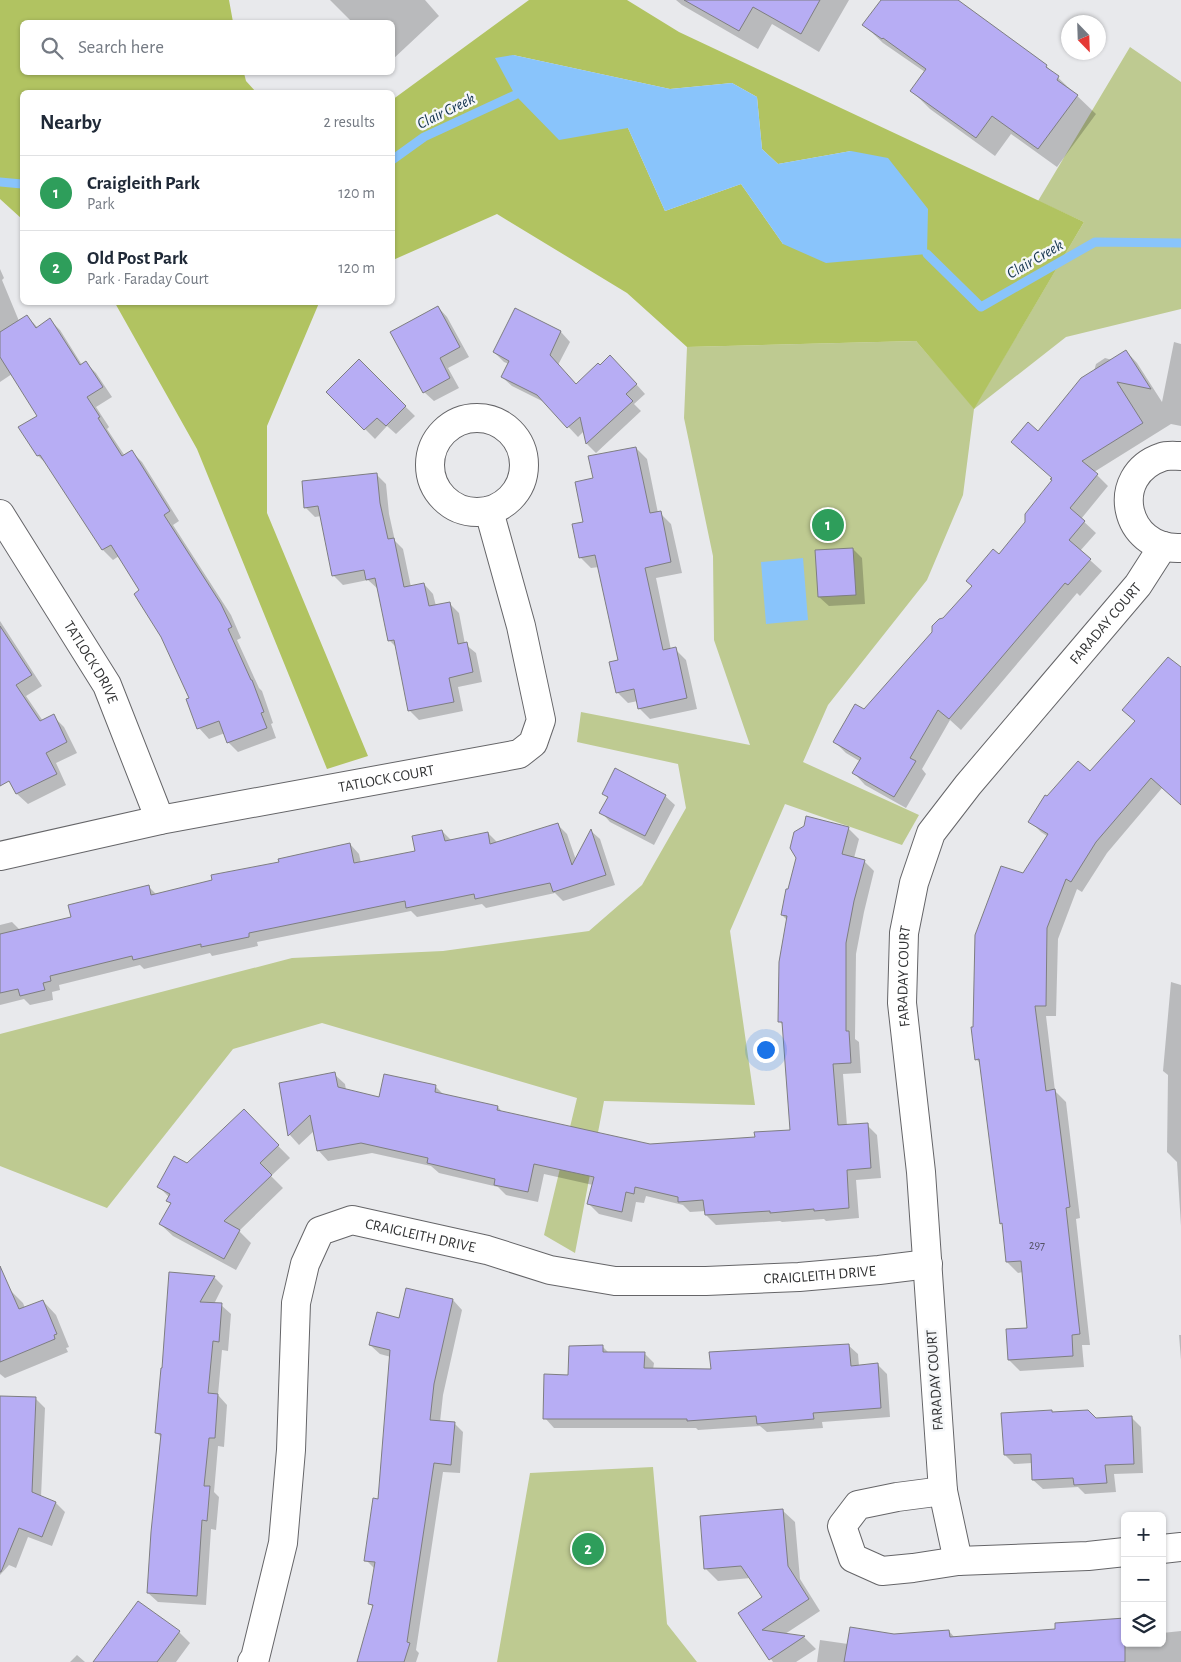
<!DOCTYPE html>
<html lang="en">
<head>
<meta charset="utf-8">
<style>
	:root { --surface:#fff; --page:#f6f6f7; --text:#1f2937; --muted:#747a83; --line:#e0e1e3; --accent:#3b818b }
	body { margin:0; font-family:"Alegreya Sans",sans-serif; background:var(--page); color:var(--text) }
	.controls { position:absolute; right:15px; bottom:15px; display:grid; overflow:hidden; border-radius:8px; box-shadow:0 1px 4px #0004 }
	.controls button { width:45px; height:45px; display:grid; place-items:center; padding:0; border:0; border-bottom:1px solid var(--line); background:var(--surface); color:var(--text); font:25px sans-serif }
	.compass { position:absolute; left:1061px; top:15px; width:45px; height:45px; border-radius:50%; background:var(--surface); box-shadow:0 1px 4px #0004; rotate:157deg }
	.you { position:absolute; left:765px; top:1049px; width:18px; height:18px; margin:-12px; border:4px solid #fff; border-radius:50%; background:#1a73e8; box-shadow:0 0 0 8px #1a73e833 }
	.badge { display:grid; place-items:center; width:32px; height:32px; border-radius:50%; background:var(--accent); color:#fff; font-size:16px; font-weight:700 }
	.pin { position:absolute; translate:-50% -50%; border:2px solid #fff; box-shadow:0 1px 5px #0006 }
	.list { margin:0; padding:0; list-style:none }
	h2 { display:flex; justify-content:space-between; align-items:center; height:65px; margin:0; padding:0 20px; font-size:21px }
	h2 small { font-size:16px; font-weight:400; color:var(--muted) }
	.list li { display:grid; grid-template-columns:32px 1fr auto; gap:15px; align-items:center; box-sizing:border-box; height:75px; padding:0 20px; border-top:1px solid var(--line) }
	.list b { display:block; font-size:19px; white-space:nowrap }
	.list p { margin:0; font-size:16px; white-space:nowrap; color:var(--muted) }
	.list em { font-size:16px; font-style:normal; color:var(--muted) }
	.icon { flex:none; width:28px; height:28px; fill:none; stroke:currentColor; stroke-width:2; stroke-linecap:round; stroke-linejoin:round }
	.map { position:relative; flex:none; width:1181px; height:1662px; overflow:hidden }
	.search { position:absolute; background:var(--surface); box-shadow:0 1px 4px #0004; left:20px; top:20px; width:375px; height:55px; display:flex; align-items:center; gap:12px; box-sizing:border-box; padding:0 18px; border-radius:8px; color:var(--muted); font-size:19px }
	.panel { position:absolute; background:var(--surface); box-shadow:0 1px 4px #0004; left:20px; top:90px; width:375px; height:215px; border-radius:8px }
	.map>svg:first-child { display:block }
</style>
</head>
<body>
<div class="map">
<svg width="1181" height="1662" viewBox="0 0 1181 1662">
	<rect width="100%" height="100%" fill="#e8e9ec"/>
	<path fill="#beca91" d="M1130 47 1181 82V309L1066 337 974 409 963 495 927 580 828 705 803 762 919 815 902 845 785 804 730 931 755 1105 604 1101 575 1253 544 1235 577 1098 322 1023 233 1049 107 1208 0 1166V1034L292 958 443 951 589 931 642 885 686 808 678 764 577 742 581 712 750 745 714 640 713 556 684 418 687 347 916 341 974 408 1084 222 1038 201Z
		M653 1467 667 1624 697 1662H497L530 1473Z"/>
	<path fill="#b1c361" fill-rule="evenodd" d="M0 0H229L233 22H22V72L244 73 246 81 256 92H22V219L0 199Z
		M529 0H627L679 32 1084 222 974 409 916 341 687 347 627 293 497 214 393 260 392 100ZM513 55 670 89 732 83 757 97 762 149 778 164 851 151 783 244 741 184 665 211 628 128Z
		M115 303H319L267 426V513L368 756 327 769 197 449Z"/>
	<path fill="#89c4fb" d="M513 55 670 89 732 83 757 97 762 149 778 164 851 151 888 158 928 209 927 254 826 263 783 244 741 184 665 211 628 128 559 140 515 95 495 58Z
		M803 558 808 620 766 624 761 562Z"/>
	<path fill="#0003" d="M330 0H425L439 16 392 60V22H352Z
		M676 0H849L819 52 772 24 758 49 682 5Z
		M882 0H955L1046 66 1096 114 1057 167 1011 134 995 156 930 109 912 91 925 72 883 43 864 25Z
		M0 269 4 278 2 280 19 321 27 316 38 328 50 320 60 330 82 365 86 363 96 373 112 397 96 407 109 427 107 429 125 456 132 452 142 462 179 521 173 525 231 615 241 638 237 640 259 688 262 691 273 723 271 724 276 738 238 752 228 742 225 733 209 739 199 728 191 699 141 591 119 556 113 560 103 550 49 466 38 456 39 416 12 374 0 382Z
		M438 307 447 317 469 357 448 368 459 388 434 401 424 392Z
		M515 310 561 332 570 342 558 365 576 385 600 366H620L645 394 634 404 641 411 596 453 587 444 584 431 578 437 546 403 512 386 502 377 509 364 504 362 494 352Z
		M1174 342 1181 344V426L1171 424 1094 472 1108 486 1081 519 1096 533 1080 551 1102 571 1080 596 1077 593 961 730 950 720 922 769 926 774 906 808 865 785 854 773 861 762 846 753 835 742 944 619 1027 522 1053 480 1038 433 1094 371 1096 364 1105 358 1112 360 1126 351 1137 363 1162 402Z
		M359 361 415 416 396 434 387 426 375 439 328 392Z
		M636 448 647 459 658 513H660L671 524 682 573 656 578 671 650 675 649 686 660 697 709 650 719 639 708 638 701 628 703 617 692 619 661 599 567 591 568 580 557 584 522 594 479Z
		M377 475 386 484 389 514 395 541 403 549 411 587 424 584 433 594 436 606 449 603 459 613 465 644 476 653 482 682 458 687 463 711 419 720 410 711 397 648 389 640 378 589 368 580 343 585 333 575 321 516 315 517 305 507Z
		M853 549 862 558 865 604 829 606 819 597Z
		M0 621 42 686 26 696 43 721 53 716 64 727 77 753 56 763 66 785 28 804 17 794 0 760Z
		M1181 669V770L1162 788 1107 853 1082 892 1077 889 1058 939 1056 1016H1046L1055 1091 1066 1102 1080 1218 1076 1219 1090 1345H1082L1084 1367 1020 1371 1009 1360 1007 1330 1028 1329 1023 1272 1018 1273 1007 1262 1003 1225 1001 1223 981 1064 976 1059 974 1028 1023 875 1047 836 1041 832 1030 821 1047 798 1091 772Z
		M604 793 665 796 675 805 654 845 610 822 601 812 608 798Z
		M557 824 567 834 576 860 591 831 600 839 615 885 563 901 555 893 486 908 482 904 417 917 411 911 257 942 258 946 212 956 210 953 144 969 140 965 59 985 60 990 52 992 53 1000 30 1005 24 999 0 1005V925L12 922 21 931 73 918 148 886 157 895 350 844 359 854 361 863 416 852 442 831 451 840 488 833 498 843Z
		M848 828 859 839 854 858 864 861 874 871 864 912 856 954 855 1039 859 1042 861 1073 843 1074 847 1126 867 1125 877 1135 881 1178 856 1180 859 1218 826 1221 824 1219 782 1222 780 1221 716 1225 706 1215V1211L690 1212 683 1205 646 1196 644 1203 636 1202 632 1222 599 1214 589 1204 593 1185 544 1174 538 1202 506 1195 498 1187 439 1173 431 1166 372 1153 328 1161 318 1150 314 1131 299 1145 290 1135 280 1084 334 1074 345 1084 346 1090 379 1098 436 1087 444 1095 498 1107 503 1113 650 1145 756 1138 791 1131 784 1026 780 1022 787 920 782 915 789 890Z
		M1171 982 1181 985V1226L1177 1162 1167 1152 1168 1075 1163 1071Z
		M244 1111 290 1158 271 1176 283 1188 239 1231 251 1243 236 1270 173 1236 160 1224 171 1204 168 1200 169 1197 159 1187 188 1165Z
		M170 1274 214 1277 223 1286 214 1304 221 1305 231 1314 228 1351 222 1350 218 1395 227 1405 224 1447 218 1446 214 1492 219 1497 216 1530 211 1529 206 1605 158 1602 148 1593 162 1438 156 1432 163 1369Z
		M0 1283 10 1290 23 1303 25 1308 43 1301 56 1315 69 1347 66 1348 68 1352 5 1378 0 1374Z
		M453 1300 462 1310 443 1395 440 1422 454 1423 463 1432 460 1473 443 1472 416 1650 419 1653 416 1662H358L374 1608 370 1604 375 1569 366 1560 379 1500 391 1357 380 1354 370 1345 400 1319Z
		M1179 1335H1181V1360Z
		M848 1345 858 1354 859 1366 878 1365 887 1374 890 1417 822 1422 823 1428 767 1432 760 1426 698 1430 696 1428H554L545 1418 569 1376 603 1347 609 1353H644L654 1363 653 1370H712Z
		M0 1397 35 1398 45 1408 41 1497 56 1503 65 1512 52 1546 28 1537 16 1568 9 1565 0 1575Z
		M1131 1417 1141 1427 1143 1473 1114 1474 1116 1492 1085 1494 1078 1487 1043 1489 1033 1480 1032 1463 1014 1464 1005 1455 1096 1419Z
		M782 1510 795 1522 800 1579 820 1611 785 1634 804 1637 816 1649 796 1662H773L740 1614 764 1597 751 1578 718 1581 706 1569Z
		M949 1631 955 1638 1125 1643H1162V1633L1181 1631V1662H817L820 1640 848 1644 894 1636Z
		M179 1632 190 1643 176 1662H94Z
		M77 1655 85 1662H70Z"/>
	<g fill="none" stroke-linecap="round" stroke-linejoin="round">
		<path stroke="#89c4fb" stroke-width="9" d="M392 160 424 137 515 95
			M0 182 22 184
			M927 254 981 307 1095 242 1181 243"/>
	</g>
	<path fill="#b7adf4" stroke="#7e7e81" d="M684 0H820L801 34 753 7 739 31Z
		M881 0H958L1047 65 1046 67 1059 76 1057 80 1078 95 1038 149 992 116 976 138 910 91 926 69 883 38 882 39 862 25Z
		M438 306 460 347 440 358 450 378 423 393 390 332Z
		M515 308 561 331 550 355 576 384 598 363 600 365 610 355 637 384 626 394 633 401 586 444 580 417 567 428 537 395 501 377 509 361 493 352Z
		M27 315 36 328 50 318 80 365 86 361 103 387 87 397 100 417 98 418 122 456 132 450 170 511 164 515 221 604 232 627 228 629 251 680H252L264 712 261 713 267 728 227 743 219 721 197 729 186 699 189 698 161 637 134 594 139 590 111 545 102 550 40 455 37 456 18 427 37 416 0 357V332Z
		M1126 350 1151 389 1117 382 1143 423 1082 461 1098 474 1070 508 1085 521 1069 540 1091 559 1068 585 1065 583 949 719 938 710 910 758 916 761 894 797 852 773 861 758 833 742 855 704 864 709 902 666 932 632V626L939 619 943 618 972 586 966 581 993 549 999 554 1025 522V514L1052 480 1050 479 1052 478 1011 442 1028 422 1038 431 1081 378Z
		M359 359 406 406 386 426 377 418 364 430 326 392Z
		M636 447 650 513 661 511 671 562 645 568 663 650 676 647 687 698 638 709 634 689 616 693 609 662 618 660 595 555 579 558 572 524 583 522 575 482 593 478 588 456Z
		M377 473 380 503 388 539 394 538 404 587 424 583 429 606 450 602 458 644 467 642 473 672 449 678 454 702 408 711 394 640 388 641 375 578 366 580 364 570 332 576 318 506 304 508 302 481Z
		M853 548 856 595 818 597 815 550Z
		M0 626 32 675 16 685 40 721 54 714 67 742 46 753 57 774 16 794 9 781 0 786Z
		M1168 657 1181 667V805L1151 778 1096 842 1071 882 1066 879 1047 928 1046 1006H1035L1046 1091 1055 1089 1070 1207 1066 1208 1080 1334 1072 1335 1073 1356 1008 1360 1006 1329 1027 1328 1021 1261 1006 1262 1002 1223 1000 1224 979 1059 975 1060 971 1027H973L975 935 1001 866 1023 873 1048 834 1028 822 1045 795 1047 796 1078 761 1090 771 1135 721 1122 710Z
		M615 768 666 795 645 836 599 813 608 797 602 794Z
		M806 816 849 827 842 854 865 860 854 901 846 943V1031H849L851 1063 833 1064 838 1125 868 1123 871 1168 847 1170 849 1208 814 1211V1209L770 1213V1211L705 1215 703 1200 678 1202V1197L635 1187 634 1194 626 1192 622 1212 587 1204 594 1177 534 1164 528 1192 494 1185 495 1179 427 1163 428 1158 361 1143 317 1151 310 1115 288 1136 279 1083 335 1072 338 1087 379 1097 384 1074 436 1085 435 1092 498 1106 497 1110 650 1144 755 1137 754 1132 790 1130 782 1022H778L779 962 787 916 781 915 786 889H788L796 858 790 848 794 832 804 826Z
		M558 823 572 865 591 829 606 875 553 892 550 883 475 899 474 894 406 908 405 901 249 933V937L201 947V944L133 960 132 956 50 976 51 981 43 983 45 990 20 996 18 989 0 993V934L71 917 68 905 149 885 151 895 212 880 211 875 279 862 278 859 350 843 354 863 415 851 412 836 442 830 445 841 488 832 490 844Z
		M244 1109 279 1145 260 1163 272 1175 224 1221 240 1230 224 1259 159 1224 171 1203 166 1201 170 1194 157 1187 174 1156 187 1163Z
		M0 1266 19 1309 43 1300 57 1334 54 1335 55 1339 0 1362Z
		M169 1272 215 1276 200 1302 222 1303 219 1342 213 1341 208 1393 218 1394 215 1438H209L204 1486H210L207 1521 202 1520 197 1596 147 1593 151 1532 161 1434 155 1433 161 1368H162Z
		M406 1288 453 1299 434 1384 430 1420 455 1422 451 1465 434 1463 407 1642 410 1643 404 1662H357L373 1605 368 1604 375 1562 364 1561 373 1498 378 1499 390 1350 369 1345 377 1312 399 1318Z
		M849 1344 851 1366 878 1363 881 1408 813 1413 814 1419 757 1424 756 1416 687 1421V1419H543L544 1374 568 1375 569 1346 603 1345V1352H645L644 1368 711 1369 709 1352Z
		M0 1396 36 1397 32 1492 56 1502 42 1537 19 1528 1 1572H0Z
		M1052 1410V1412L1088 1410 1096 1418 1132 1416 1134 1464 1105 1465 1107 1483 1074 1485 1073 1478 1032 1480 1031 1454 1004 1455 1001 1413Z
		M783 1509 788 1566 809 1599 762 1630 805 1636 769 1660 738 1613 762 1597 741 1566 704 1569 700 1516Z
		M138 1601 180 1631 157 1662H93Z
		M1125 1618V1662H844L850 1627 894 1634 949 1630 950 1637 1055 1629V1623Z"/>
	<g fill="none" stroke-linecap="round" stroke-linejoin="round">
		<g stroke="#656568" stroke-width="30">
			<g id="minor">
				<circle cx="477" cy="465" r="47"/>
				<path id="s1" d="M0 514 107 685 160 820"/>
				<path d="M1180 548C1124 550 1108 475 1162 457 1167 455 1175 456 1181 456"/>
				<path id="s2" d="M0 856 160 820 519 754 533 743 541 720 521 626 489 511"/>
				<path d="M943 1491 897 1497 858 1505 842 1526 853 1558 882 1571 913 1568 958 1561 1088 1556 1125 1552"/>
				<path d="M1162 1549 1181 1547"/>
				<path id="s3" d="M958 1561 943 1491 921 1172 902 1003 904 933 914 883 931 833 968 785 1138 585 1163 546"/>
				<path id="s4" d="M252 1662 255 1658 283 1543 291 1450 296 1303 305 1264 320 1231 352 1220 487 1250 550 1270 615 1281H706L799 1277 879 1270 928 1264"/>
			</g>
		</g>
		<use href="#minor" stroke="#fff" stroke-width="28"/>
	</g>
	<g text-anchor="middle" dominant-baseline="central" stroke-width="5" stroke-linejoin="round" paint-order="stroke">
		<g font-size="12" fill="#535264">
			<text x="1037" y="1245">297</text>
		</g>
		<g font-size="15" fill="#323334" stroke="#f5f7f9">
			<text stroke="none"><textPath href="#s3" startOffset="1008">FARADAY COURT</textPath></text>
			<text stroke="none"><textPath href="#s1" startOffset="174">TATLOCK DRIVE</textPath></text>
			<text stroke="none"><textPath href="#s2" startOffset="394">TATLOCK COURT</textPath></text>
			<text stroke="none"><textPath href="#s3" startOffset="588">FARADAY COURT</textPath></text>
			<text stroke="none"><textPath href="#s4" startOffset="544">CRAIGLEITH DRIVE</textPath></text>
			<text stroke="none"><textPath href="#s4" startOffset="949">CRAIGLEITH DRIVE</textPath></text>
			<text transform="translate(935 1380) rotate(-94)">FARADAY COURT</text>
		</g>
		<g font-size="16" font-style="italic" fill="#13334e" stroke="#f5f7f9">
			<text transform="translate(446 111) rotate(-26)">Clair Creek</text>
			<text transform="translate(1035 259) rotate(-30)">Clair Creek</text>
		</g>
	</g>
</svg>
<div class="controls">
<button>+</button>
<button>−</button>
<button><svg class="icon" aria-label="layers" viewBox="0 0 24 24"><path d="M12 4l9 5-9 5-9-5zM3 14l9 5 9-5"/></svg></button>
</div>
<svg class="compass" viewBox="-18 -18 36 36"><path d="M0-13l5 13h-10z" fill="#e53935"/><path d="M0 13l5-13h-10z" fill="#747a83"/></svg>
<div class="you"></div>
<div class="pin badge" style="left:828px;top:525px;background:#2e9e5b">1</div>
<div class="pin badge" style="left:588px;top:1549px;background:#2e9e5b">2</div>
<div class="search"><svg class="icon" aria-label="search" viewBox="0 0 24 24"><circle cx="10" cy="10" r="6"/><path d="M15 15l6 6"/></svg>Search here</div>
<section class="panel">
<h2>Nearby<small>2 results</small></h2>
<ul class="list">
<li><span class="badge" style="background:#2e9e5b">1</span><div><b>Craigleith Park</b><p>Park</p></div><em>120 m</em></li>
<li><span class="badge" style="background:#2e9e5b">2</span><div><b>Old Post Park</b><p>Park · Faraday Court</p></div><em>120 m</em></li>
</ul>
</section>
</div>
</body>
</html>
